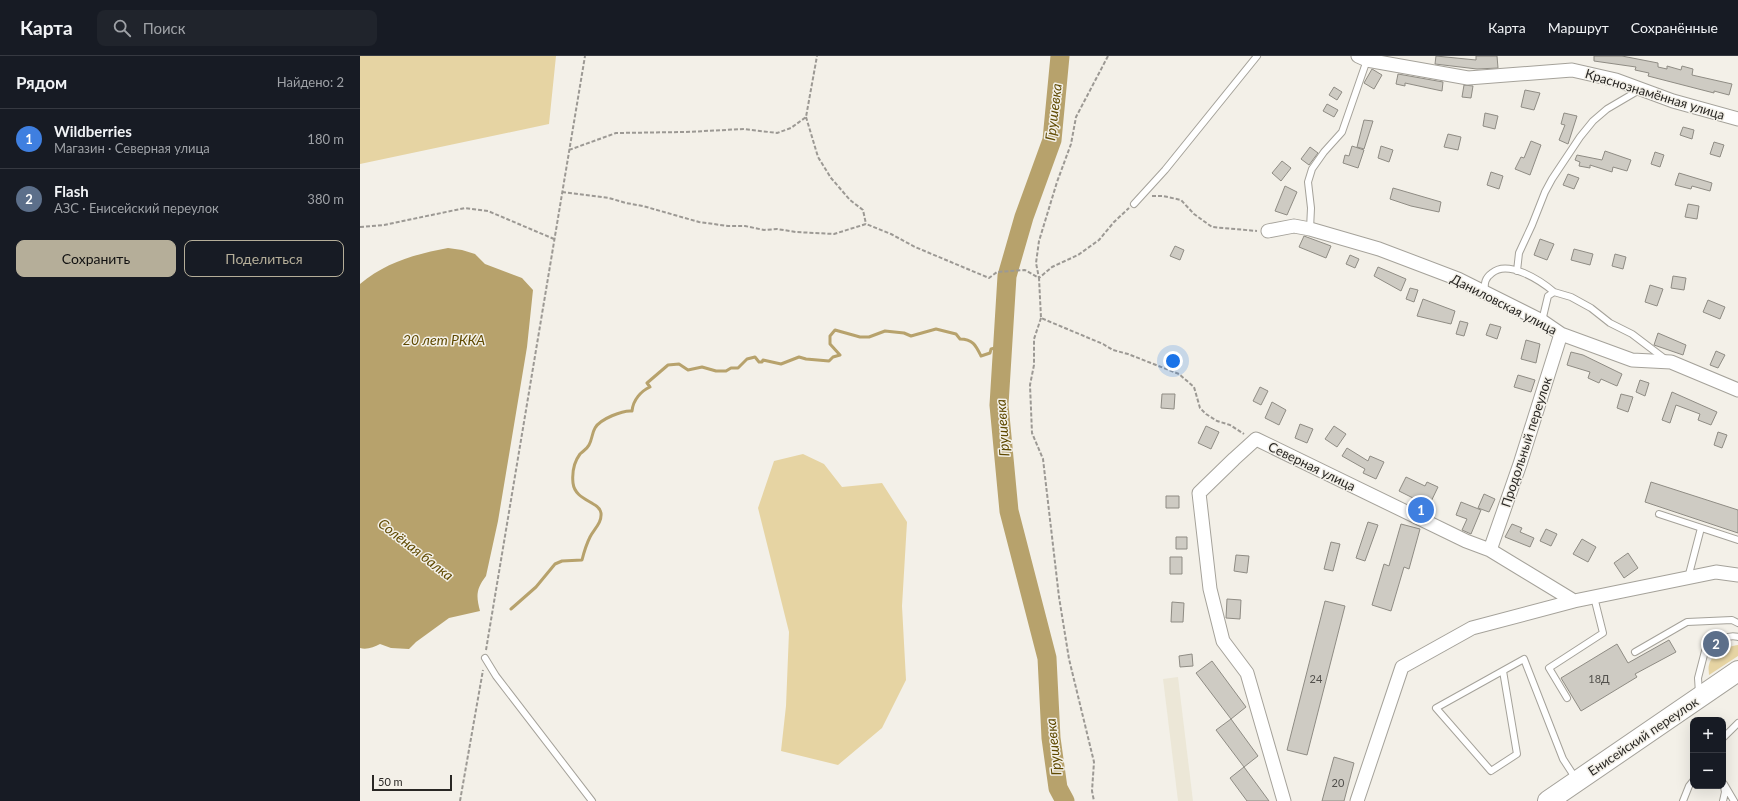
<!DOCTYPE html>
<html lang="ru">
<head>
<meta charset="utf-8">
<style>
	:root { --surface:#171b24; --page:#20242c; --text:#f1f3f6; --muted:#9ea1a6; --line:#363941; --accent:#b5ae99 }
	body { margin:0; font-family:Lato,sans-serif; background:var(--page); color:var(--text) }
	.controls { position:absolute; right:12px; bottom:12px; display:grid; overflow:hidden; border-radius:8px; box-shadow:0 4px 16px #0002 }
	.controls button { width:36px; height:36px; display:grid; place-items:center; padding:0; border:0; border-bottom:1px solid var(--line); background:var(--surface); color:var(--text); font:20px sans-serif }
	.scale { position:absolute; left:12px; bottom:10px; width:80px; box-sizing:border-box; padding-left:4px; border:2px solid #292724; border-top:0; font-size:11px; line-height:14px; white-space:nowrap; color:#292724; -webkit-text-stroke:3px #f3f0e8; paint-order:stroke }
	.you { position:absolute; left:813px; top:305px; width:14px; height:14px; margin:-10px; border:3px solid #fff; border-radius:50%; background:#1a73e8; box-shadow:0 0 0 6px #1a73e833 }
	.badge { display:grid; place-items:center; width:26px; height:26px; border-radius:50%; background:var(--accent); color:#fff; font-size:13px; font-weight:700 }
	.pin { position:absolute; translate:-50% -50%; border:2px solid #fff; box-shadow:0 1px 4px #0006 }
	.list { margin:0; padding:0; list-style:none }
	h2 { display:flex; justify-content:space-between; align-items:center; height:52px; margin:0; padding:0 16px; font-size:17px }
	h2 small { font-size:13px; font-weight:400; color:var(--muted) }
	.list li { display:grid; grid-template-columns:26px 1fr auto; gap:12px; align-items:center; box-sizing:border-box; height:60px; padding:0 16px; border-top:1px solid var(--line) }
	.list b { display:block; font-size:15px; white-space:nowrap }
	.list p { margin:0; font-size:13px; white-space:nowrap; color:var(--muted) }
	.list em { font-size:13px; font-style:normal; color:var(--muted) }
	.actions { display:flex; gap:8px; padding:12px 16px }
	.actions a { flex:1; padding:9px 0; border:1px solid var(--accent); border-radius:8px; text-align:center; font-size:14px; color:var(--accent) }
	.actions .main { background:var(--accent); color:#111 }
	.icon { flex:none; width:22px; height:22px; fill:none; stroke:currentColor; stroke-width:2; stroke-linecap:round; stroke-linejoin:round }
	.map { position:relative; flex:none; width:1378px; height:745px; overflow:hidden }
	header { display:flex; align-items:center; gap:24px; box-sizing:border-box; height:56px; padding:0 20px; background:var(--surface); border-bottom:1px solid var(--line) }
	header strong { font-size:19px }
	nav { display:flex; gap:22px; margin-inline-start:auto; font-size:14px }
	.search { width:280px; height:36px; background:var(--page); display:flex; align-items:center; gap:10px; box-sizing:border-box; padding:0 14px; border-radius:8px; color:var(--muted); font-size:15px }
	main { display:flex }
	aside { flex:1; background:var(--surface) }
	.map>svg:first-child { display:block }
</style>
</head>
<body>
<header>
<strong>Карта</strong>
<div class="search"><svg class="icon" aria-label="search" viewBox="0 0 24 24"><circle cx="10" cy="10" r="6"/><path d="M15 15l6 6"/></svg>Поиск</div>
<nav><a>Карта</a><a>Маршрут</a><a>Сохранённые</a></nav>
</header>
<main>
<aside>
<h2>Рядом<small>Найдено: 2</small></h2>
<ul class="list">
<li><span class="badge" style="background:#3f7fe0">1</span><div><b>Wildberries</b><p>Магазин · Северная улица</p></div><em>180 m</em></li>
<li><span class="badge" style="background:#5c6f8a">2</span><div><b>Flash</b><p>АЗС · Енисейский переулок</p></div><em>380 m</em></li>
</ul>
<div class="actions"><a class="main">Сохранить</a><a>Поделиться</a></div>
</aside>
<div class="map">
<svg width="1378" height="745" viewBox="0 0 1378 745">
	<rect width="100%" height="100%" fill="#f3f0e8"/>
	<path fill="#ece7d7" d="M818 621 833 745H818L803 623Z"/>
	<path fill="#e6d4a3" d="M0 0H196L189 68 0 108Z
		M443 398 464 408 482 431 522 427 547 466 542 550 546 624 522 672 478 709 421 695 426 650 429 576 398 452 414 405Z
		M1378 589V600L1349 619C1349 616 1348 612 1349 609 1352 597 1368 590 1378 589Z"/>
	<path fill="#b7a26c" d="M88 192 102 194 115 198 125 208 162 222 173 234 167 291 138 465 126 520C116 533 116 540 120 555L89 562 56 586 49 593 31 592 20 588C14 591 7 594 0 592V228C26 206 56 198 88 192Z"/>
	<g fill="none" stroke-linecap="round" stroke-linejoin="round">
		<path stroke="#b7a26c" stroke-width="3" d="M151 553 176 531 195 508 202 505 222 504C224 496 226 489 230 481 234 473 242 467 241 457 239 445 215 445 213 427 212 417 214 406 220 398 223 395 227 393 229 389 232 384 232 377 235 372 240 363 263 354 272 355 273 344 281 335 290 331L287 327 308 309 319 308 328 314 342 311 356 315H366L371 312H378L387 303 395 301 399 306H402L403 304 421 308 439 301 446 303 469 305 473 301 480 299 470 288V280L475 274 500 281H509L525 275 544 277 551 280 576 273 596 278 600 283C613 283 616 290 621 300L630 297 631 293 643 290"/>
		<path stroke="#b7a26c" stroke-width="19" d="M700 0 692 84 664 161 647 220 639 349 649 455 687 602 691 682 698 732 705 745"/>
	</g>
	<path fill="#cecbc3" stroke="#8f8c84" d="M1076 0 1116 4V0H1137L1138 12 1117 13 1075 8Z
		M1234 0H1262L1298 7V11L1307 13V10L1321 14 1322 10 1333 13 1332 19 1372 28 1369 39 1354 35V37L1288 20 1289 17 1275 14 1276 11 1234 5Z
		M1012 13 1022 19 1014 33 1004 27Z
		M1038 18 1083 26 1082 35 1045 27V30L1036 28Z
		M1104 29 1113 30 1111 42 1102 41Z
		M974 31 982 36 977 44 969 39Z
		M1165 34 1180 37 1174 54 1161 51Z
		M967 48 978 54 974 61 963 55Z
		M1125 57 1138 60 1135 73 1123 70Z
		M1204 57 1217 60 1208 88 1199 84 1205 69 1201 68Z
		M1004 64 1013 65 1004 93 997 91Z
		M1323 71 1334 74 1332 83 1320 79Z
		M1088 78 1101 81 1098 94 1084 91Z
		M1171 85 1181 89 1170 119 1155 113 1161 101 1164 102Z
		M1354 86 1364 89 1360 101 1350 98Z
		M992 90 1004 94 998 112 983 107 985 99 989 100Z
		M1021 90 1033 94 1029 106 1018 102Z
		M950 91 958 97 949 109 941 103Z
		M1245 95 1271 104 1267 115 1253 111 1252 116 1230 109V112L1219 110 1220 106 1215 104 1217 99 1242 104Z
		M1295 96 1304 99 1300 111 1291 108Z
		M922 105 931 112 921 125 912 117Z
		M1131 116 1143 120 1139 133 1127 129Z
		M1319 117 1352 127 1350 135 1332 130 1331 133 1315 129Z
		M1208 118 1219 122 1214 133 1203 129Z
		M925 130 937 136 927 159 915 155Z
		M1033 132 1081 146 1079 156 1051 150 1030 143Z
		M1328 148 1339 150 1337 163 1325 161Z
		M944 180 971 190 966 202 939 191Z
		M1180 183 1194 188 1187 204 1174 199Z
		M815 190 824 194 820 204 810 200Z
		M1214 193 1233 198 1230 209 1211 204Z
		M1255 198 1266 201 1263 213 1252 210Z
		M990 199 999 203 995 212 986 208Z
		M1018 211 1046 223 1041 235 1014 220Z
		M1313 220 1326 222 1324 234 1311 232Z
		M1290 229 1303 233 1297 250 1285 246Z
		M1050 232 1058 234 1054 246 1046 243Z
		M1063 243 1095 255 1091 268 1057 260Z
		M1348 244 1365 251 1360 263 1343 256Z
		M1100 265 1108 267 1104 280 1096 278Z
		M1130 268 1141 271 1137 283 1126 279Z
		M1298 277 1326 289 1323 299 1294 289Z
		M1166 284 1180 288 1176 307 1161 303Z
		M1356 295 1365 299 1358 312 1350 309Z
		M1211 296 1223 299 1262 318 1257 330 1241 323 1239 327 1228 322 1230 316 1207 309Z
		M1158 319 1175 324 1171 336 1154 331Z
		M1280 324 1289 327 1285 340 1276 336Z
		M900 331 908 335 901 349 893 345Z
		M1312 336 1357 356 1351 369 1338 364 1340 358 1316 349 1310 367 1302 364Z
		M802 338H815L814 353 801 352Z
		M1261 338 1273 341 1268 356 1257 352Z
		M912 346 926 354 919 369 905 362Z
		M940 368 953 373 947 387 935 382Z
		M846 370 859 376 851 393 838 387Z
		M974 370 986 378 977 391 965 383Z
		M1358 376 1367 379 1362 392 1354 389Z
		M987 392 1008 405 1010 400 1024 406 1016 423 1003 417 1005 413 982 400Z
		M1046 421 1065 430 1067 426 1078 431 1066 456 1057 452 1059 445 1039 435Z
		M1291 426 1378 454V477L1285 446Z
		M1124 438 1135 443 1129 456 1118 452Z
		M806 440H819V452H806Z
		M1101 446 1121 454 1111 478 1102 474 1107 463 1096 459Z
		M1008 466 1018 469 1005 505 996 502Z
		M1041 468 1060 473 1049 513 1044 511 1031 555 1012 549 1024 508 1029 510Z
		M1152 468 1162 472 1160 476 1174 482 1170 491 1145 481Z
		M1186 473 1197 478 1191 490 1180 485Z
		M816 481H827V493H816Z
		M1222 483 1236 491 1228 506 1213 498Z
		M971 486 980 488 973 515 964 513Z
		M1268 497 1278 512 1264 522 1254 507Z
		M876 499 889 500 887 517 874 515Z
		M810 501H822V518H810Z
		M867 543 881 544 880 563 866 562Z
		M965 545 985 550 947 699 927 694Z
		M812 546 824 547 823 566H811Z
		M1309 584 1316 596 1275 618 1277 621 1221 655 1201 622 1257 588 1268 607Z
		M832 598 833 610 820 611 819 600Z
		M852 605 886 651 871 663 836 617Z
		M871 663 898 700 884 711 856 674Z
		M974 701 994 707 984 745H962Z
		M884 711 909 745H887L870 722Z"/>
	<g fill="none" stroke-linecap="round" stroke-linejoin="round">
		<g stroke="#a5a29a" stroke-width="8">
			<path id="lane" d="M774 148 805 114 897 0
				M950 173 951 152 948 126 952 113 964 96 982 76 1007 4
				M1157 215 1159 197 1172 169 1185 136 1192 123 1220 81 1233 65 1247 53 1281 33
				M1125 236C1124 227 1125 222 1132 217 1148 203 1181 225 1194 236
				M1182 265 1188 240 1194 236 1211 241 1231 252 1250 267 1272 278 1305 303
				M1299 458 1378 484
				M1328 522 1341 472
				M1275 596 1327 566 1372 564 1378 567
				M125 602 136 620 232 745
				M1143 615 1157 698 1131 715 1076 652 1164 603 1203 703 1216 723
				M1339 637 1338 622 1345 595C1355 588 1366 577 1378 581
				M1207 642 1189 612 1243 577 1234 541
				M1363 682 1378 667
				M1364 728 1374 745
				M1323 745 1329 730 1333 725
				M1363 745 1365 736 1364 731"/>
		</g>
		<g stroke="#a5a29a" stroke-width="15">
			<path id="street" d="M998 0 1007 4 1108 22 1212 14 1256 24 1313 45 1378 63
				M908 175 934 170 950 173 1019 193 1098 223 1182 265 1201 278 1272 304 1311 306 1378 334
				M1130 494 1160 408 1201 278
				M924 745 887 617 863 585 850 533 839 437 874 403 896 383 1106 485 1130 494 1214 545
				M997 745 1042 611 1112 572 1214 545 1356 516 1378 519"/>
		</g>
		<g stroke="#a5a29a" stroke-width="22">
			<path id="primary" d="M1188 745 1378 615"/>
		</g>
		<path stroke="#9c9994" stroke-width="2" stroke-dasharray="4 2" stroke-linecap="butt" d="M748 0 716 61 711 88 697 126 679 185 676 207 679 222 692 211 718 199 739 184 754 166 769 152
			M446 61 458 101 471 122 490 144 503 154 506 168
			M209 94 256 77 326 76 384 73 417 77 431 72 446 61 457 0
			M202 136 249 142 266 147 283 150 339 166 368 170H385L404 174 417 173 436 176 474 178 506 168 531 178 555 191 629 222 637 216 665 214 679 222 681 262 743 288 753 294 768 298 819 318 834 331 840 352 846 358 857 365 870 369 884 378
			M792 140H803L821 144 834 158 852 171 897 175
			M0 171 24 169 105 152 128 155 194 183
			M681 262 674 283V309L670 329 672 377 683 403 699 541 709 603 734 706 732 735 734 745
			M126 594 225 0
			M100 745 123 614"/>
		<use href="#lane" stroke="#fff" stroke-width="6"/>
		<use href="#street" stroke="#fff" stroke-width="13"/>
		<use href="#primary" stroke="#fff" stroke-width="20"/>
	</g>
	<g text-anchor="middle" dominant-baseline="central" stroke-width="3" stroke-linejoin="round" paint-order="stroke">
		<g font-size="11" fill="#52504c">
			<text x="956" y="622">24</text>
			<text x="1239" y="622">18Д</text>
			<text x="978" y="726">20</text>
		</g>
		<g font-size="13" fill="#292724" stroke="#f3f0e8">
			<text transform="translate(1295 38) rotate(17)">Краснознамённая улица</text>
			<text transform="translate(1144 248) rotate(27)">Даниловская улица</text>
			<text transform="translate(1166 386) rotate(-72)">Продольный переулок</text>
			<text transform="translate(952 410) rotate(26)">Северная улица</text>
			<text transform="translate(1283 680) rotate(-34)">Енисейский переулок</text>
		</g>
		<g font-size="14" font-style="italic" fill="#5f4901" stroke="#f3f0e8">
			<text transform="translate(693 56) rotate(-83)">Грушевка</text>
			<text x="84" y="283">20 лет РККА</text>
			<text transform="translate(642 372) rotate(-94)">Грушевка</text>
			<text transform="translate(56 493) rotate(38)">Солёная балка</text>
			<text transform="translate(693 691) rotate(-96)">Грушевка</text>
		</g>
	</g>
</svg>
<div class="controls">
<button>+</button>
<button>−</button>
</div>
<div class="scale">50 m</div>
<div class="you"></div>
<div class="pin badge" style="left:1061px;top:454px;background:#3f7fe0">1</div>
<div class="pin badge" style="left:1356px;top:588px;background:#5c6f8a">2</div>
</div>
</main>
</body>
</html>
